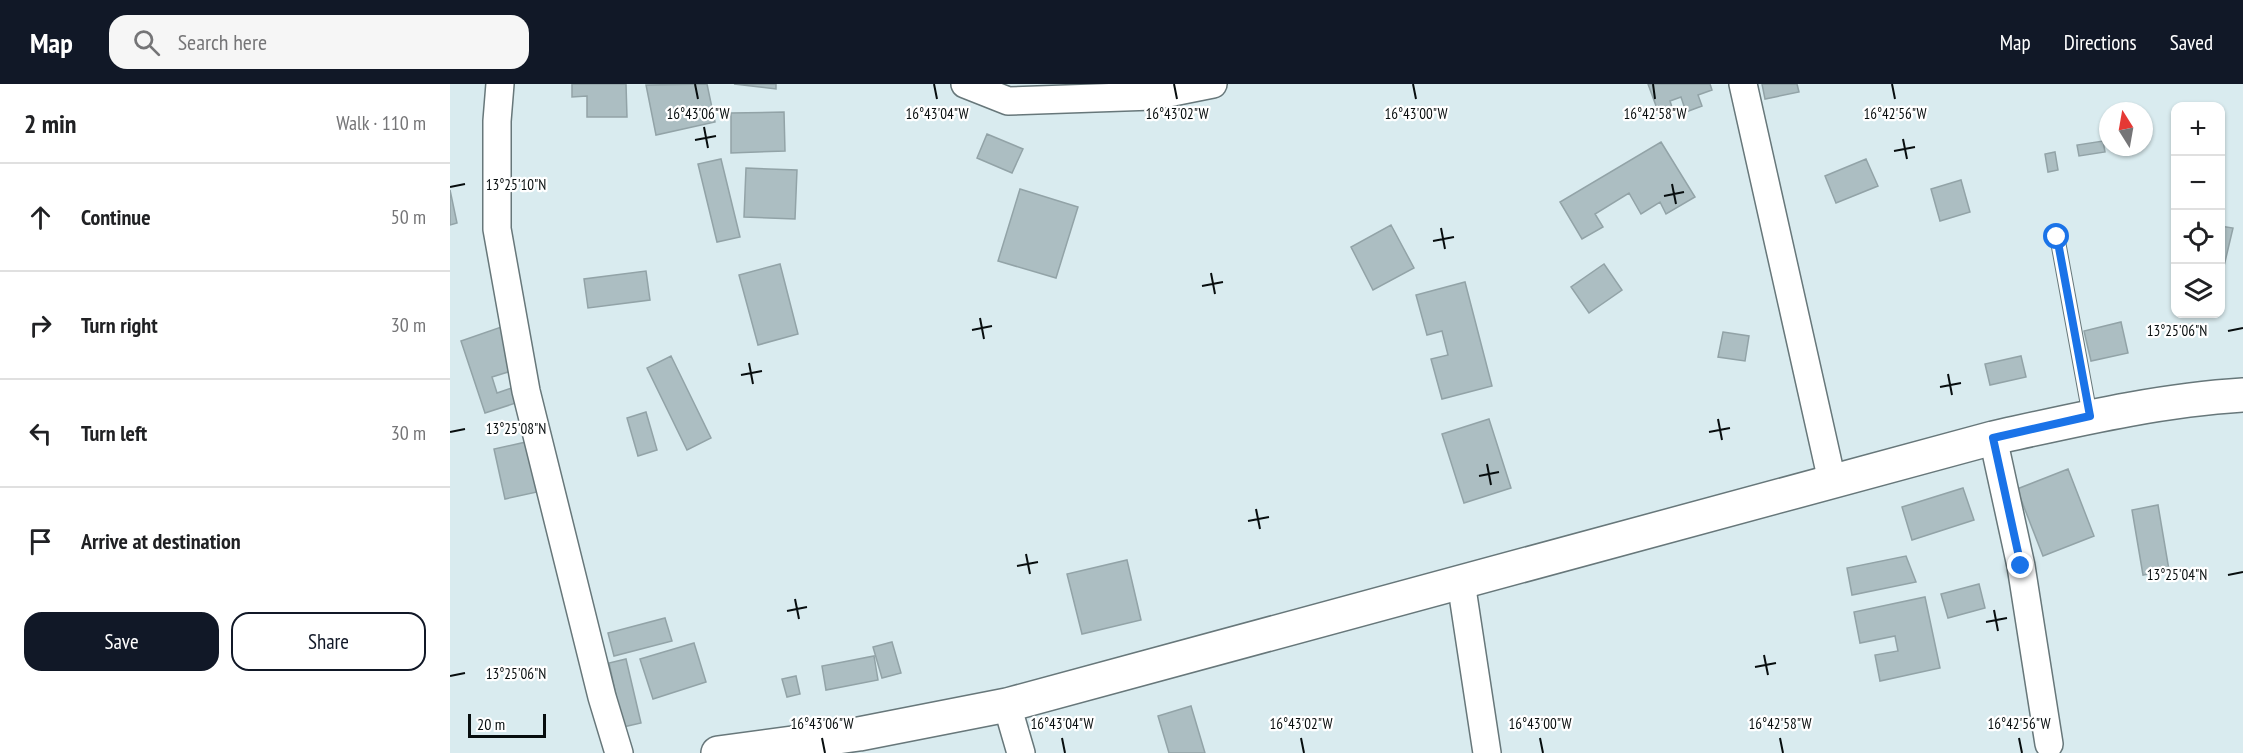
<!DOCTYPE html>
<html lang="en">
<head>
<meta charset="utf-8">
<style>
	:root { --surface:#fff; --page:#f6f6f6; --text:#202124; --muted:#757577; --line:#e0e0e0; --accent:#111827 }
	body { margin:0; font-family:"PT Sans Narrow",sans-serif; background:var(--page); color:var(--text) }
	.controls { position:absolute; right:18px; top:18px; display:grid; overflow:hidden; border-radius:12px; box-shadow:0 2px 4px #0004 }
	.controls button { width:54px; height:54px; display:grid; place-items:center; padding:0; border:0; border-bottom:2px solid var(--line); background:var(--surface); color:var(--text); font:30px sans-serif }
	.compass { position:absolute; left:1649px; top:18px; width:54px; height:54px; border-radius:50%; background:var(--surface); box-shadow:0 2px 4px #0004; rotate:349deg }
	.scale { position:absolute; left:18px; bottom:15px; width:78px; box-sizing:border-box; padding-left:6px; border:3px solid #070d0e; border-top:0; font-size:16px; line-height:21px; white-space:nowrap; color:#070d0e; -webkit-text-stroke:4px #fff; paint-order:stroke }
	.stop { position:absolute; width:18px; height:18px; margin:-14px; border:4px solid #1a73e8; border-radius:50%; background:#fff }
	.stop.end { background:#1a73e8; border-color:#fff; box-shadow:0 2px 6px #0008 }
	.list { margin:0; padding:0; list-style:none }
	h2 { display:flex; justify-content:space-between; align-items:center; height:78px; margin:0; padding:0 24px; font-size:26px }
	h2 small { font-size:20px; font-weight:400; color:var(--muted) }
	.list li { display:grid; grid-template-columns:39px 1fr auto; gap:18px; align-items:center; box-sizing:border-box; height:108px; padding:0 24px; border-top:2px solid var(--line) }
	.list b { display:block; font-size:22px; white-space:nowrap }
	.list em { font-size:20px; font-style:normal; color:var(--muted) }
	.actions { display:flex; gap:12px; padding:18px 24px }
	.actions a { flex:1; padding:14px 0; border:2px solid var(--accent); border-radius:18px; text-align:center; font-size:21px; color:var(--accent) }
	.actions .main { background:var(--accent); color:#fff }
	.icon { flex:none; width:33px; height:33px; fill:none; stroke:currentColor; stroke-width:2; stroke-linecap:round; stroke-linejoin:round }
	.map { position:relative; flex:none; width:1793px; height:669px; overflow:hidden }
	header { display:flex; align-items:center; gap:36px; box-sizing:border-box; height:84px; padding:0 30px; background:var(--accent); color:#fff }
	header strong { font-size:28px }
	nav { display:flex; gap:33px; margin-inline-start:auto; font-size:21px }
	.search { width:420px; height:54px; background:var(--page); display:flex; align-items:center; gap:15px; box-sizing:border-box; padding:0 21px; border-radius:18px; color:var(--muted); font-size:22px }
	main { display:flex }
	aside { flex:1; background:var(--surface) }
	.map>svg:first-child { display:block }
</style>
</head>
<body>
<header>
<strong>Map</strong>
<div class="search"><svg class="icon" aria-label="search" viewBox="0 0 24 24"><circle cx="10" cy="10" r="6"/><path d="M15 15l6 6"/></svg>Search here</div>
<nav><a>Map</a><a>Directions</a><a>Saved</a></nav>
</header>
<main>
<aside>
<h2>2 min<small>Walk · 110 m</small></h2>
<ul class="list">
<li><svg class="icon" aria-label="ahead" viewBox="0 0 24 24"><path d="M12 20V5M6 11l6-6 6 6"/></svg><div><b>Continue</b></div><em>50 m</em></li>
<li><svg class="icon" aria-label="right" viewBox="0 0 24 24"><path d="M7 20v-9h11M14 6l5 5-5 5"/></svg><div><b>Turn right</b></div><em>30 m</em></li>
<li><svg class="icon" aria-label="left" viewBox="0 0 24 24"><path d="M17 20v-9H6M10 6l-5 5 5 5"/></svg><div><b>Turn left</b></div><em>30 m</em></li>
<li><svg class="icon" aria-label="arrive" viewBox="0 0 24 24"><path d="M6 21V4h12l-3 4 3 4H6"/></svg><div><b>Arrive at destination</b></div></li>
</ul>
<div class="actions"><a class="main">Save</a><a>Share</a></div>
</aside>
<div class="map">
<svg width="1793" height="669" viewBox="0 0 1793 669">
	<rect width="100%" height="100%" fill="#d9ebef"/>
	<path fill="#acbec2" stroke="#92a3a7" stroke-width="1.5" d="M122 0H176L177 33H137V12L122 13Z
		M257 0 265 38 206 51 196 1Z
		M284 0H326V5Z
		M1198 0H1260L1262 6 1248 11 1252 22 1236 28 1231 13 1220 17 1223 26 1209 30Z
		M1312 0H1347L1349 8 1315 15Z
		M334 28 335 67 281 69V29Z
		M537 50 573 65 562 89 527 74Z
		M1653 57 1655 68 1629 72 1627 61Z
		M1211 58 1245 113 1216 130 1210 118 1191 130 1179 109 1145 130 1153 143 1132 155 1110 118Z
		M1605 68 1608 86 1598 88 1595 70Z
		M271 75 290 153 267 158 248 80Z
		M1416 75 1428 102 1386 119 1375 92Z
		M296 84 347 86 345 135 294 133Z
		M1511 96 1520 128 1490 137 1481 105Z
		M570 105 628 123 606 194 548 177Z
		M0 106 7 139 0 141Z
		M941 141 964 184 923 206 901 163Z
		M1770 142 1783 144 1770 199Z
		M330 180 348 250 308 261 289 191Z
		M1154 180 1172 206 1139 229 1121 203Z
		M196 187 200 216 138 224 134 195Z
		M1015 198 1042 302 992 315 981 275 998 271 992 247 977 251 966 211Z
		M1671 238 1678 269 1641 277 1634 247Z
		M63 239 77 282 42 293 47 309 70 301 75 316 35 329 11 257Z
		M1273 248 1299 252 1295 277 1268 273Z
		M221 272 261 354 237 366 197 284Z
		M1571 272 1576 293 1540 301 1535 280Z
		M196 328 207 366 188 372 177 334Z
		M1039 335 1061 404 1014 419 992 350Z
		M76 358 87 408 55 415 44 365Z
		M1618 385 1644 452 1593 472 1567 405Z
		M1513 404 1524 436 1462 456 1452 423Z
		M1708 421 1719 486 1693 491 1682 426Z
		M1456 472 1466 498 1402 511 1397 484Z
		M677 476 691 536 632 550 617 490Z
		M1529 500 1535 524 1498 534 1491 510Z
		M1475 513 1490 584 1430 597 1425 571 1448 567 1445 552 1410 559 1404 528Z
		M215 534 222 557 164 572 158 549Z
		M442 558 451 589 432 594 423 563Z
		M244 559 256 598 203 615 190 575Z
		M424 572 428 596 376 606 372 582Z
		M176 575 191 639 173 643 159 579Z
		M346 592 350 610 337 613 332 595Z
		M741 622 755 669H719L708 632Z"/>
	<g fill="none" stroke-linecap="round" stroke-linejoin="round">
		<g stroke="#67777a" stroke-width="16">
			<path id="service" d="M1607 152 1640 332"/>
		</g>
		<g stroke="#67777a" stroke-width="30">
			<path id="minor" d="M50 0 47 37V145L76 307 152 613 169 669
				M515 0 558 17 703 12 763 0
				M1293 0 1382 397
				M1543 354 1571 482 1599 660
				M1011 498 1037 669
				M557 621 571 669"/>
		</g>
		<g stroke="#67777a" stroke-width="36">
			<path id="tertiary" d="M268 669 409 650 557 621 1543 354C1625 336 1709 316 1793 311"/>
		</g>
		<use href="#service" stroke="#fff" stroke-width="14"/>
		<use href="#minor" stroke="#fff" stroke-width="27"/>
		<use href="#tertiary" stroke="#fff" stroke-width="33"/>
	</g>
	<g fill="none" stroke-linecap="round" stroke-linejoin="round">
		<path stroke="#1a73e8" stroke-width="8" d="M1571 482 1543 354 1640 332 1607 153"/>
	</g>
	<path fill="none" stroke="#070d0e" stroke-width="2" d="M245 0 248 15M484 0 487 15M724 0 727 15M963 0 966 15M1203 0 1205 15M1442 0 1445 15M254 43 258 64M1453 55 1457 75M245 56 266 52M1444 67 1465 63M1222 100 1226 120M0 103 15 100M1214 112 1234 108M991 144 995 165M983 157 1004 153M761 189 765 210M752 202 773 198M530 234 534 255M522 246 542 242M1778 247 1793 244M299 279 303 300M1498 290 1502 311M291 291 312 287M1490 303 1511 299M1268 335 1272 356M0 348 15 345M1259 348 1280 344M1037 380 1041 401M1029 392 1049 388M806 425 810 445M798 437 819 433M576 470 580 490M567 482 588 478M1778 491 1793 488M345 515 349 535M1544 526 1548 547M337 527 357 523M1536 538 1557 534M1314 571 1318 591M1305 583 1326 579M0 592 15 589M372 654 375 669M612 654 615 669M851 654 854 669M1090 654 1093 669M1330 654 1333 669M1569 654 1572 669"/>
	<g font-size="15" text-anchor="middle" fill="#070d0e" stroke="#fff" stroke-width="4.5" stroke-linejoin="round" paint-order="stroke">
		<text x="248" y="35">16°43'06"W</text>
		<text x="487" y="35">16°43'04"W</text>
		<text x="727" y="35">16°43'02"W</text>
		<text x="966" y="35">16°43'00"W</text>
		<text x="1205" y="35">16°42'58"W</text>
		<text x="1445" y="35">16°42'56"W</text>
		<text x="66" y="106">13°25'10"N</text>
		<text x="1727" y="252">13°25'06"N</text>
		<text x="66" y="350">13°25'08"N</text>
		<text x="1727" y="496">13°25'04"N</text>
		<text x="66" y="595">13°25'06"N</text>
		<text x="372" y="645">16°43'06"W</text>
		<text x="612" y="645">16°43'04"W</text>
		<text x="851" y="645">16°43'02"W</text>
		<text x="1090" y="645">16°43'00"W</text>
		<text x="1330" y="645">16°42'58"W</text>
		<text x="1569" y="645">16°42'56"W</text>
	</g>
</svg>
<div class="controls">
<button>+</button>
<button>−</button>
<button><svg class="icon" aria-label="locate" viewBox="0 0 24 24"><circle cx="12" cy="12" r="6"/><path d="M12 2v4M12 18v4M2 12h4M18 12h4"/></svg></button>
<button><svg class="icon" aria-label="layers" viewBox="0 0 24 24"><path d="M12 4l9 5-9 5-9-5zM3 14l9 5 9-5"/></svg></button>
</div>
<svg class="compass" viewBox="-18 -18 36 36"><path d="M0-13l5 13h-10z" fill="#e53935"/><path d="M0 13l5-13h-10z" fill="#757577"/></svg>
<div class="scale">20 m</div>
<div class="stop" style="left:1607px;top:153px"></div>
<div class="stop end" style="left:1571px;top:482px"></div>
</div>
</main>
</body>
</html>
